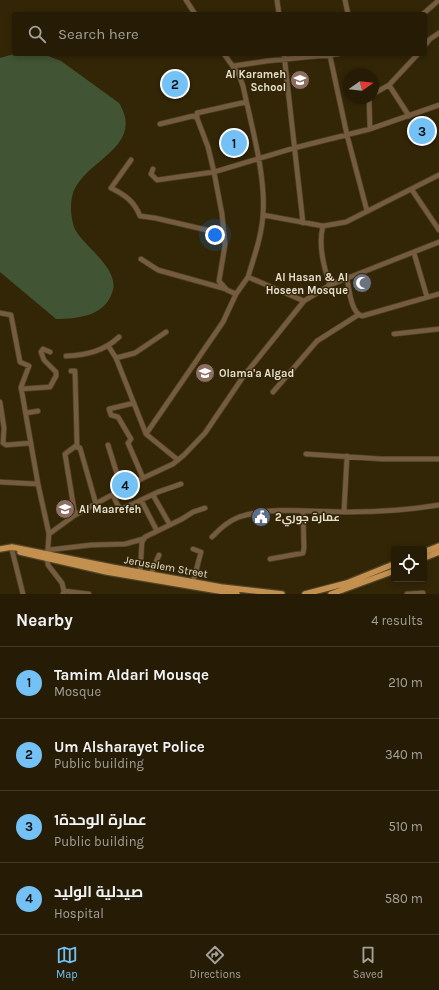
<!DOCTYPE html>
<html lang="en">
<head>
<meta charset="utf-8">
<style>
	:root { --surface:#261c05; --page:#2e250f; --text:#f1f3f6; --muted:#a4a19a; --line:#423a27; --accent:#73c1f5 }
	body { margin:0; font-family:Karla,Cairo,sans-serif; background:var(--page); color:var(--text) }
	.controls { position:absolute; right:12px; bottom:12px; display:grid; overflow:hidden; border-radius:4px; box-shadow:0 2px 6px #0003 }
	.controls button { width:36px; height:36px; display:grid; place-items:center; padding:0; border:0; border-bottom:1px solid var(--line); background:var(--surface); color:var(--text); font:20px sans-serif }
	.compass { position:absolute; left:343px; top:68px; width:36px; height:36px; border-radius:50%; background:var(--surface); box-shadow:0 2px 6px #0003; rotate:75deg }
	.you { position:absolute; left:215px; top:235px; width:14px; height:14px; margin:-10px; border:3px solid #fff; border-radius:50%; background:#1a73e8; box-shadow:0 0 0 6px #1a73e833 }
	.badge { display:grid; place-items:center; width:26px; height:26px; border-radius:50%; background:var(--accent); color:#111; font-size:13px; font-weight:700 }
	.pin { position:absolute; translate:-50% -50%; border:2px solid #fff; box-shadow:0 1px 4px #0006 }
	.list { margin:0; padding:0; list-style:none }
	h2 { display:flex; justify-content:space-between; align-items:center; height:52px; margin:0; padding:0 16px; font-size:17px }
	h2 small { font-size:13px; font-weight:400; color:var(--muted) }
	.list li { display:grid; grid-template-columns:26px 1fr auto; gap:12px; align-items:center; box-sizing:border-box; height:72px; padding:0 16px; border-top:1px solid var(--line) }
	.list b { display:block; font-size:15px; white-space:nowrap }
	.list p { margin:0; font-size:13px; white-space:nowrap; color:var(--muted) }
	.list em { font-size:13px; font-style:normal; color:var(--muted) }
	.icon { flex:none; width:22px; height:22px; fill:none; stroke:currentColor; stroke-width:2; stroke-linecap:round; stroke-linejoin:round }
	.map { position:relative; flex:none; width:439px; height:594px; overflow:hidden }
	.search { position:absolute; background:var(--surface); box-shadow:0 2px 6px #0003; left:12px; right:12px; top:12px; height:44px; display:flex; align-items:center; gap:10px; box-sizing:border-box; padding:0 14px; border-radius:4px; color:var(--muted); font-size:15px }
	.sheet { height:340px; background:var(--surface) }
	nav { display:flex; justify-content:space-around; align-items:center; box-sizing:border-box; height:56px; border-top:1px solid var(--line); background:var(--surface); font-size:11px; color:var(--muted) }
	nav a { display:grid; justify-items:center; gap:2px }
	nav .on { color:var(--accent) }
	.map>svg:first-child { display:block }
</style>
</head>
<body>
<div class="map">
<svg width="439" height="594" viewBox="0 0 439 594">
	<rect width="100%" height="100%" fill="#322607"/>
	<path fill="#415433" d="M14 54H43L61 61 119 103C147 149 79 161 72 197 70 207 71 217 74 227 81 245 122 269 112 293 104 316 78 319 56 319L0 272V58Z"/>
	<g fill="none" stroke-linecap="round" stroke-linejoin="round">
		<g stroke="#4f4427" stroke-width="6">
			<path id="minor" d="M186 0 195 14
				M277 0 279 14
				M345 0 348 14
				M423 14 438 1
				M425 45 430 39 439 33
				M224 54 239 75 243 86C251 124 266 176 263 214 262 235 254 257 248 277L304 301
				M284 54 303 223
				M330 56 347 135 367 211
				M233 66 267 61 338 54
				M389 85 409 116
				M373 94 389 85 418 54
				M369 98 370 129
				M197 118V113L246 102
				M131 160 111 188C125 195 134 201 140 216L155 218 224 234
				M153 169 151 174 157 180 214 172 208 147 197 118 193 116 160 124
				M412 190 439 230
				M263 215 323 226 346 222 439 175
				M323 226C318 244 324 268 330 285
				M414 253 427 297
				M141 259 158 270 226 289
				M347 278C349 289 351 313 362 316L439 294
				M236 294 227 290 219 281 225 245 222 214 214 172 294 148 370 129 439 105
				M0 313 11 315 20 362 29 366 21 387 38 484 49 534 47 559 48 565 62 583 64 591 63 594
				M394 334 439 329
				M109 347 116 358
				M66 356C87 355 104 351 119 337
				M71 371H75L77 445 65 454 75 515
				M21 389 50 387 56 376V372L44 360 41 352 43 349 50 352
				M273 392 317 341 358 315
				M0 402 4 428 3 443 6 445 31 443
				M134 403 109 409 111 415 118 417 131 439 128 443 143 478
				M26 413 38 411
				M146 434 116 358 135 353 166 332
				M108 445 122 490
				M76 447 80 448 96 504
				M306 454 382 459H439
				M178 460 146 434 223 322 236 294 248 277
				M0 482 38 484
				M113 495 118 506 122 509 158 492 181 484
				M153 495 170 525
				M141 500 157 531
				M344 512 347 456
				M49 534 75 515 143 478 173 464 184 455 205 433 243 377 304 301 330 285 439 242
				M212 537C220 529 228 521 239 517 273 506 313 512 348 512 378 512 409 510 439 505
				M12 550 23 594
				M48 550 91 545 125 544 143 539
				M270 559 303 553 304 548 303 511
				M140 572 142 542 145 537 182 519 193 512 205 508
				M150 576 159 555
				M193 582 201 552 193 549
				M64 591 89 594
				M407 594 423 593"/>
		</g>
		<g stroke="#4f4427" stroke-width="8">
			<path id="major" d="M0 549 12 547 111 567 221 587 282 594
				M20 552 107 572 237 594
				M424 552 439 546
				M424 558 439 552
				M305 594 347 583 394 564
				M331 594 394 571"/>
		</g>
		<use href="#minor" stroke="#765c3f" stroke-width="4.5"/>
		<use href="#major" stroke="#c4904f" stroke-width="5.5"/>
	</g>
	<defs>
		<g id="school-disc" transform="scale(1)"><circle r="9.5" fill="#8d6e63" stroke="#322607"/><path d="M0-5L7-2L0 1L-7-2ZM-4 1L0 2.5L4 1V4Q0 6-4 4Z" fill="#fff"/></g>
		<g id="mosque-disc" transform="scale(1)"><circle r="9.5" fill="#6b7280" stroke="#322607"/><path d="M3.5-4.9A6 6 0 1 0 3.5 4.9A5 5 0 1 1 3.5-4.9Z" fill="#fff"/></g>
		<g id="civic-disc" transform="scale(1)"><circle r="9.5" fill="#5c6f8a" stroke="#322607"/><path d="M-.6-6.5H3V-4.5H.6V-3L4-1V1h2V6H-6V1h2V-1L-.6-3ZM-1.2 2.5V6h2.4V2.5Z" fill="#fff"/></g>
	</defs>
	<g fill-rule="evenodd">
		<use href="#school-disc" x="300" y="80"/>
		<use href="#mosque-disc" x="362" y="283"/>
		<use href="#school-disc" x="205" y="373"/>
		<use href="#school-disc" x="65" y="509"/>
		<use href="#civic-disc" x="261" y="517"/>
	</g>
	<g text-anchor="middle" dominant-baseline="central" stroke-width="3" stroke-linejoin="round" paint-order="stroke">
		<g font-size="11" font-weight="bold" fill="#e8e0cf" stroke="#322607" text-anchor="start">
			<text x="286" y="74" text-anchor="end">Al Karameh<tspan x="286" dy="13">School</tspan></text>
			<text x="348" y="277" text-anchor="end">Al Hasan &amp; Al<tspan x="348" dy="13">Hoseen Mosque</tspan></text>
			<text x="219" y="373">Olama'a Algad</text>
			<text x="79" y="509">Al Maarefeh</text>
			<text x="275" y="517">عمارة جوري2</text>
		</g>
		<g font-size="11" fill="#e8e0cf" stroke="#322607">
			<text transform="translate(166 567) rotate(10)">Jerusalem Street</text>
		</g>
	</g>
</svg>
<div class="controls">
<button><svg class="icon" aria-label="locate" viewBox="0 0 24 24"><circle cx="12" cy="12" r="6"/><path d="M12 2v4M12 18v4M2 12h4M18 12h4"/></svg></button>
</div>
<svg class="compass" viewBox="-18 -18 36 36"><path d="M0-13l5 13h-10z" fill="#e53935"/><path d="M0 13l5-13h-10z" fill="#a4a19a"/></svg>
<div class="you"></div>
<div class="pin badge" style="left:234px;top:143px">1</div>
<div class="pin badge" style="left:175px;top:84px">2</div>
<div class="pin badge" style="left:422px;top:131px">3</div>
<div class="pin badge" style="left:125px;top:485px">4</div>
<div class="search"><svg class="icon" aria-label="search" viewBox="0 0 24 24"><circle cx="10" cy="10" r="6"/><path d="M15 15l6 6"/></svg>Search here</div>
</div>
<section class="sheet">
<h2>Nearby<small>4 results</small></h2>
<ul class="list">
<li><span class="badge">1</span><div><b>Tamim Aldari Mousqe</b><p>Mosque</p></div><em>210 m</em></li>
<li><span class="badge">2</span><div><b>Um Alsharayet Police</b><p>Public building</p></div><em>340 m</em></li>
<li><span class="badge">3</span><div><b>عمارة الوحدة1</b><p>Public building</p></div><em>510 m</em></li>
<li><span class="badge">4</span><div><b>صيدلية الوليد</b><p>Hospital</p></div><em>580 m</em></li>
</ul>
</section>
<nav>
<a class="on"><svg class="icon" aria-label="map" viewBox="0 0 24 24"><path d="M3 6l6-2 6 2 6-2v14l-6 2-6-2-6 2zM9 4v14M15 6v14"/></svg>Map</a>
<a><svg class="icon" aria-label="directions" viewBox="0 0 24 24"><path d="M12 3l9 9-9 9-9-9zM9 14v-3h6M13 9l2 2-2 2"/></svg>Directions</a>
<a><svg class="icon" aria-label="saved" viewBox="0 0 24 24"><path d="M7 4h10v16l-5-4-5 4z"/></svg>Saved</a>
</nav>
</body>
</html>
